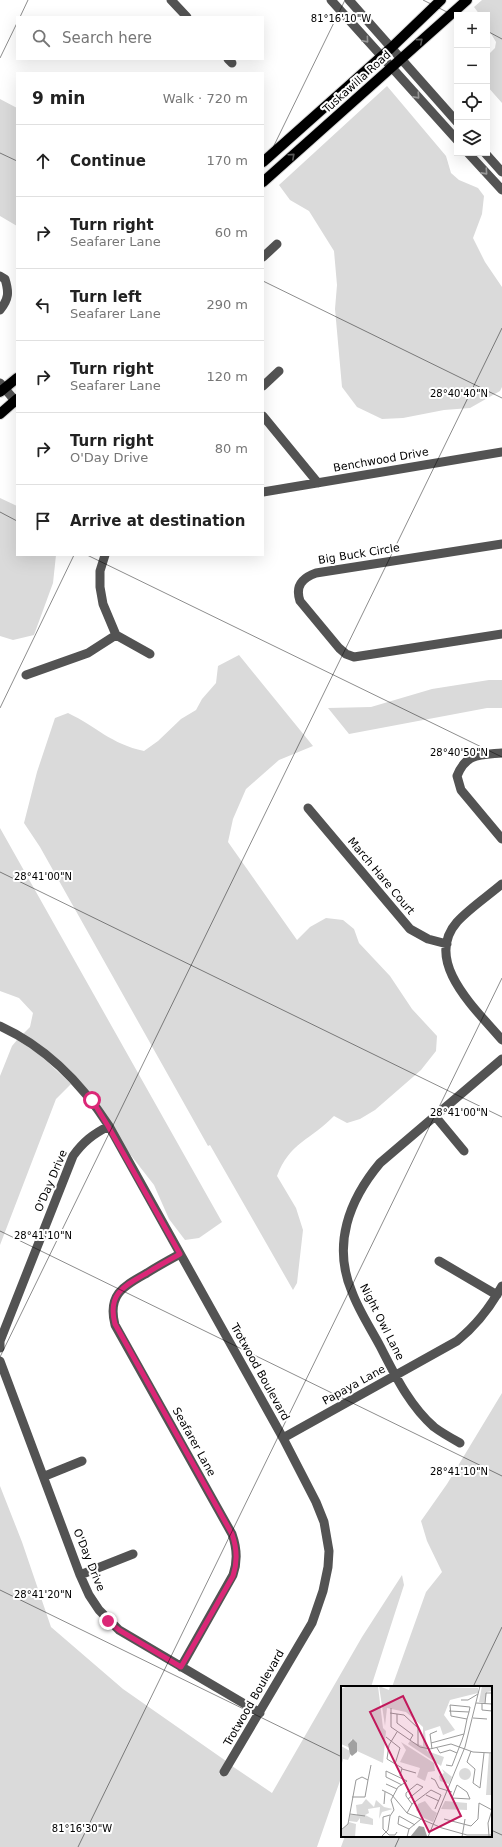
<!DOCTYPE html>
<html lang="en">
<head>
<meta charset="utf-8">
<style>
	:root { --surface:#fff; --page:#f6f6f6; --text:#222; --muted:#767676; --line:#e0e0e0 }
	body { margin:0; font-family:"DejaVu Sans",sans-serif; background:var(--page); color:var(--text) }
	.controls { position:absolute; right:12px; top:12px; display:grid; overflow:hidden; border-radius:0px; box-shadow:0 4px 16px #0002 }
	.controls button { width:36px; height:36px; display:grid; place-items:center; padding:0; border:0; border-bottom:1px solid var(--line); background:var(--surface); color:var(--text); font:20px sans-serif }
	.stop { position:absolute; width:12px; height:12px; margin:-9px; border:3px solid #db2777; border-radius:50%; background:#fff }
	.stop.end { background:#db2777; border-color:#fff; box-shadow:0 1px 4px #0008 }
	.list { margin:0; padding:0; list-style:none }
	h2 { display:flex; justify-content:space-between; align-items:center; height:52px; margin:0; padding:0 16px; font-size:17px }
	h2 small { font-size:13px; font-weight:400; color:var(--muted) }
	.list li { display:grid; grid-template-columns:26px 1fr auto; gap:12px; align-items:center; box-sizing:border-box; height:72px; padding:0 16px; border-top:1px solid var(--line) }
	.list b { display:block; font-size:15px; white-space:nowrap }
	.list p { margin:0; font-size:13px; white-space:nowrap; color:var(--muted) }
	.list em { font-size:13px; font-style:normal; color:var(--muted) }
	.icon { flex:none; width:22px; height:22px; fill:none; stroke:currentColor; stroke-width:2; stroke-linecap:round; stroke-linejoin:round }
	.map { position:relative; flex:none; width:502px; height:1847px; overflow:hidden }
	.search { position:absolute; background:var(--surface); box-shadow:0 4px 16px #0002; left:16px; top:16px; width:248px; height:44px; display:flex; align-items:center; gap:10px; box-sizing:border-box; padding:0 14px; border-radius:0px; color:var(--muted); font-size:15px }
	.panel { position:absolute; background:var(--surface); box-shadow:0 4px 16px #0002; left:16px; top:72px; width:248px; height:484px; border-radius:0px }
	.map>svg:first-child { display:block }
</style>
</head>
<body>
<div class="map">
<svg width="502" height="1847" viewBox="0 0 502 1847">
	<rect width="100%" height="100%" fill="#fff"/>
	<path fill="#dadada" d="M482 0H502V103L487 86V56L495 48 496 42 487 27V15H480L474 7Z
		M387 86 446 156 451 173 459 180 478 188 484 196 482 214 473 238 485 262 502 287V387L500 391 470 408 444 410 403 418 382 419 357 407 342 387 335 309 337 285 334 251 309 211 290 200 279 185Z
		M0 99 17 108V226L0 216Z
		M0 498 17 506V555H56L53 583 34 635 13 640 0 636Z
		M239 655 313 746 279 760 246 789 233 819 228 842 297 940 310 927 326 918 343 920 354 929 359 943 390 976 412 1009 437 1036 436 1051 421 1070 375 1110 360 1119 347 1123 334 1116C312 1139 289 1143 277 1176L296 1208 303 1230 297 1283 293 1290 210 1145 208 1146 40 847 24 823 37 772 55 718 68 713C97 727 111 744 144 751L158 741 181 719 196 710 202 699 216 683 218 666Z
		M489 680H502V708H487L349 734 328 708 371 707 432 689Z
		M0 828 222 1222 199 1238 185 1240 169 1219 154 1185 126 1149 95 1097 69 1070 23 1034 30 1027 33 1013 19 998 0 991Z
		M17 1040 39 1054 71 1084 56 1099 0 1245V1076L12 1046Z
		M502 1393V1847H341L345 1836H491V1687H392L426 1592 442 1572 427 1541 421 1521 447 1484Z
		M0 1486 22 1542 51 1627 123 1689 226 1761 219 1774 225 1777 232 1766 272 1793 362 1637 402 1575 404 1585 371 1687H342V1775L317 1847H0Z"/>
	<g fill="none" stroke-linecap="round" stroke-linejoin="round">
		<g stroke="#dbdbdb" stroke-width="12">
			<path id="major" d="M263 162 391 48 441 0
				M263 182 467 0
				M0 392 17 378
				M0 414 17 399"/>
		</g>
		<path stroke="#535353" stroke-width="9" d="M171 0 187 17
			M331 0 457 140
			M349 0 457 122
			M228 59 232 63
			M468 153 502 190
			M485 153 502 172
			M263 257 277 244
			M0 276 5 279C9 292 9 299 0 310
			M0 383 17 403
			M263 386 279 371
			M263 416 318 483
			M263 492 502 452
			M502 544 316 573C302 578 295 586 300 601L339 648 346 654 354 657 502 634
			M105 555 100 571V587L103 604 116 635 150 654
			M26 675 88 653 116 635
			M502 753C480 755 466 753 457 776L461 790 502 839
			M308 808 410 929 428 939 447 944
			M502 884C488 896 470 908 457 922 422 962 478 1011 502 1040
			M0 1026C46 1047 82 1084 109 1126L283 1438 316 1502 324 1522 329 1551 328 1567 323 1591 312 1623 224 1772
			M435 1116 464 1151
			M180 1254C169 1260 158 1266 147 1273 124 1286 107 1294 115 1325L232 1534C237 1548 238 1561 233 1575L181 1667
			M439 1261 497 1295
			M0 1348V1341L73 1156C83 1142 93 1134 109 1126
			M0 1361 80 1575 89 1595 99 1610 119 1630 260 1713
			M283 1438 457 1341C477 1325 490 1308 502 1286
			M460 1443C451 1438 442 1433 434 1427 409 1405 395 1375 380 1346 371 1329 359 1311 352 1292 332 1245 349 1200 380 1163L502 1059
			M45 1476 82 1461
			M80 1575 133 1554"/>
		<use href="#major" stroke="#000" stroke-width="10"/>
	</g>
	<defs><path id="oneway-chevron" d="M-2-3.5L2.5 0L-2 3.5" fill="none" stroke-width="1.6" stroke-linecap="round" stroke-linejoin="round"/></defs>
	<g stroke="#989898">
		<use href="#oneway-chevron" transform="translate(366 40) rotate(49)"/>
		<use href="#oneway-chevron" transform="translate(417 96) rotate(48)"/>
		<use href="#oneway-chevron" transform="translate(485 172) rotate(48)"/>
	</g>
	<g stroke="#595959">
		<use href="#oneway-chevron" transform="translate(420 41) rotate(-41)"/>
		<use href="#oneway-chevron" transform="translate(292 156) rotate(-42)"/>
	</g>
	<g fill="none" stroke-linecap="round" stroke-linejoin="round">
		<path stroke="#db2777" stroke-width="5" d="M92 1100 108 1126 180 1254C169 1260 158 1266 147 1273 124 1286 107 1294 115 1324L232 1534C237 1548 238 1561 233 1576L181 1667 119 1630 108 1621"/>
	</g>
	<path fill="none" stroke="#000" stroke-width="1" stroke-opacity="0.45" d="M423 0 457 17M20 17 28 0M487 31 502 39M0 58 17 23M0 153 17 161M263 168 345 0M263 281 502 398M0 512 17 521M87 555 502 757M0 708 74 555M0 872 502 1117M0 1231 502 1476M0 1357 502 328M0 1590 342 1757M473 1687 502 1627M491 1830 502 1835M78 1847 502 978M395 1847 400 1836"/>
	<g text-anchor="middle" dominant-baseline="central" stroke-width="4" stroke-linejoin="round" paint-order="stroke">
		<g font-size="11" fill="#000" stroke="#fff">
			<text transform="translate(357 82) rotate(-42)">Tuskawilla Road</text>
			<text transform="translate(381 460) rotate(-10)">Benchwood Drive</text>
			<text transform="translate(359 554) rotate(-9)">Big Buck Circle</text>
			<text transform="translate(381 876) rotate(50)">March Hare Court</text>
			<text transform="translate(51 1181) rotate(-67)">O'Day Drive</text>
			<text transform="translate(382 1322) rotate(63)">Night Owl Lane</text>
			<text transform="translate(260 1372) rotate(61)">Trotwood Boulevard</text>
			<text transform="translate(354 1385) rotate(-29)">Papaya Lane</text>
			<text transform="translate(194 1442) rotate(61)">Seafarer Lane</text>
			<text transform="translate(89 1560) rotate(68)">O'Day Drive</text>
			<text transform="translate(254 1698) rotate(-60)">Trotwood Boulevard</text>
		</g>
	</g>
	<g transform="translate(341 1686)">
		<rect width="151" height="151" fill="#fff"/>
		<path d="M7 0H37L42 42 45 45 42 77 16 65 11 53 7 58 9 62 0 58V3ZM38 0 48 4 49 0 137 2V7L109 14 103 29 114 44 102 49 99 40 84 45 86 65 103 71 100 80 67 58 69 55 82 60V41L65 26 46 22 44 40ZM141 0H151V5L146 6 144 17 138 16ZM60 56 93 77 94 85 87 86 84 95 76 91 79 82 59 76 65 64ZM0 60 9 65V70L7 74 2 73 0 81ZM148 67 151 68V109H145ZM118 88a6 6 0 1 1 12 0a6 6 0 1 1-12 0ZM101 83 111 91 108 98 99 95 98 90 103 87ZM25 113 33 121 35 114 43 121 52 123 41 126 38 133 39 121 27 123 28 127 24 129 32 133V139L19 137V132L16 136 8 135 9 129H16L15 119 21 118ZM84 115 91 124 96 127 92 136 83 132 75 124 77 118ZM104 115 126 117V124L100 123ZM8 136 15 138 14 151H0V145Z" fill="#dadada"/>
		<path d="M12 53 16 57V66L11 70 9 68 7 58ZM78 140 83 141 86 150 69 151Z" fill="#a1a1a1"/>
		<path fill="none" stroke="#999" stroke-width="1" d="M120 14H127L137 8M135 17 151 18M141 17V24L151 25M144 18 145 7H151M50 22V41L79 61 89 63 110 58 132 66 151 67M108 25 128 26M49 27 63 29 77 42V60M56 28V37L72 49 69 54M132 32 146 33M56 46 48 59 46 73 61 82 59 90M45 51 59 62 54 78M90 57 123 48M96 62 99 67 109 64 116 67M91 63 89 48 96 45M130 65 126 76 134 83 132 97 139 102 143 67M105 79 111 80 121 54 123 48 126 33 128 26 129 21 109 19 110 30 126 33M61 83 75 87M90 92 94 94 98 102 111 106M27 94 30 79M45 98 56 103M116 99 126 106 129 113 111 112ZM41 104 51 109 66 127 101 142 126 149H151M85 109 98 115M11 111H24L27 94M67 113 82 101 76 98 65 107V110L71 118M43 118 44 106M66 127 71 118 90 104 100 109 94 123M9 128 24 130M49 129 42 131V143L48 149H54L56 146M103 133 130 140 137 133 138 117 151 124M68 143 57 138 58 130 74 139M0 144 7 138 15 94 21 91 27 94M148 150 147 137 151 124M40 151 47 144 49 130 53 124 50 114 57 101 65 96 66 95 45 85V91L61 99M66 151 68 143 80 133M87 151 124 61 139 0M121 151 124 133"/>
		<path fill="#c2185b" fill-opacity="0.15" stroke="#c2185b" stroke-width="2" d="M62 10 120 130 88 146 29 26Z"/>
		<rect width="151" height="151" fill="none" stroke="#000" stroke-width="2"/>
	</g>
	<g font-size="10" text-anchor="middle" fill="#000" stroke="#fff" stroke-width="4" stroke-linejoin="round" paint-order="stroke">
		<text x="341" y="22">81°16'10"W</text>
		<text x="459" y="397">28°40'40"N</text>
		<text x="459" y="756">28°40'50"N</text>
		<text x="43" y="880">28°41'00"N</text>
		<text x="459" y="1116">28°41'00"N</text>
		<text x="43" y="1239">28°41'10"N</text>
		<text x="459" y="1475">28°41'10"N</text>
		<text x="43" y="1598">28°41'20"N</text>
		<text x="82" y="1832">81°16'30"W</text>
	</g>
</svg>
<div class="controls">
<button>+</button>
<button>−</button>
<button><svg class="icon" aria-label="locate" viewBox="0 0 24 24"><circle cx="12" cy="12" r="6"/><path d="M12 2v4M12 18v4M2 12h4M18 12h4"/></svg></button>
<button><svg class="icon" aria-label="layers" viewBox="0 0 24 24"><path d="M12 4l9 5-9 5-9-5zM3 14l9 5 9-5"/></svg></button>
</div>
<div class="stop" style="left:92px;top:1100px"></div>
<div class="stop end" style="left:108px;top:1621px"></div>
<div class="search"><svg class="icon" aria-label="search" viewBox="0 0 24 24"><circle cx="10" cy="10" r="6"/><path d="M15 15l6 6"/></svg>Search here</div>
<section class="panel">
<h2>9 min<small>Walk · 720 m</small></h2>
<ul class="list">
<li><svg class="icon" aria-label="ahead" viewBox="0 0 24 24"><path d="M12 20V5M6 11l6-6 6 6"/></svg><div><b>Continue</b></div><em>170 m</em></li>
<li><svg class="icon" aria-label="right" viewBox="0 0 24 24"><path d="M7 20v-9h11M14 6l5 5-5 5"/></svg><div><b>Turn right</b><p>Seafarer Lane</p></div><em>60 m</em></li>
<li><svg class="icon" aria-label="left" viewBox="0 0 24 24"><path d="M17 20v-9H6M10 6l-5 5 5 5"/></svg><div><b>Turn left</b><p>Seafarer Lane</p></div><em>290 m</em></li>
<li><svg class="icon" aria-label="right" viewBox="0 0 24 24"><path d="M7 20v-9h11M14 6l5 5-5 5"/></svg><div><b>Turn right</b><p>Seafarer Lane</p></div><em>120 m</em></li>
<li><svg class="icon" aria-label="right" viewBox="0 0 24 24"><path d="M7 20v-9h11M14 6l5 5-5 5"/></svg><div><b>Turn right</b><p>O'Day Drive</p></div><em>80 m</em></li>
<li><svg class="icon" aria-label="arrive" viewBox="0 0 24 24"><path d="M6 21V4h12l-3 4 3 4H6"/></svg><div><b>Arrive at destination</b></div></li>
</ul>
</section>
</div>
</body>
</html>
